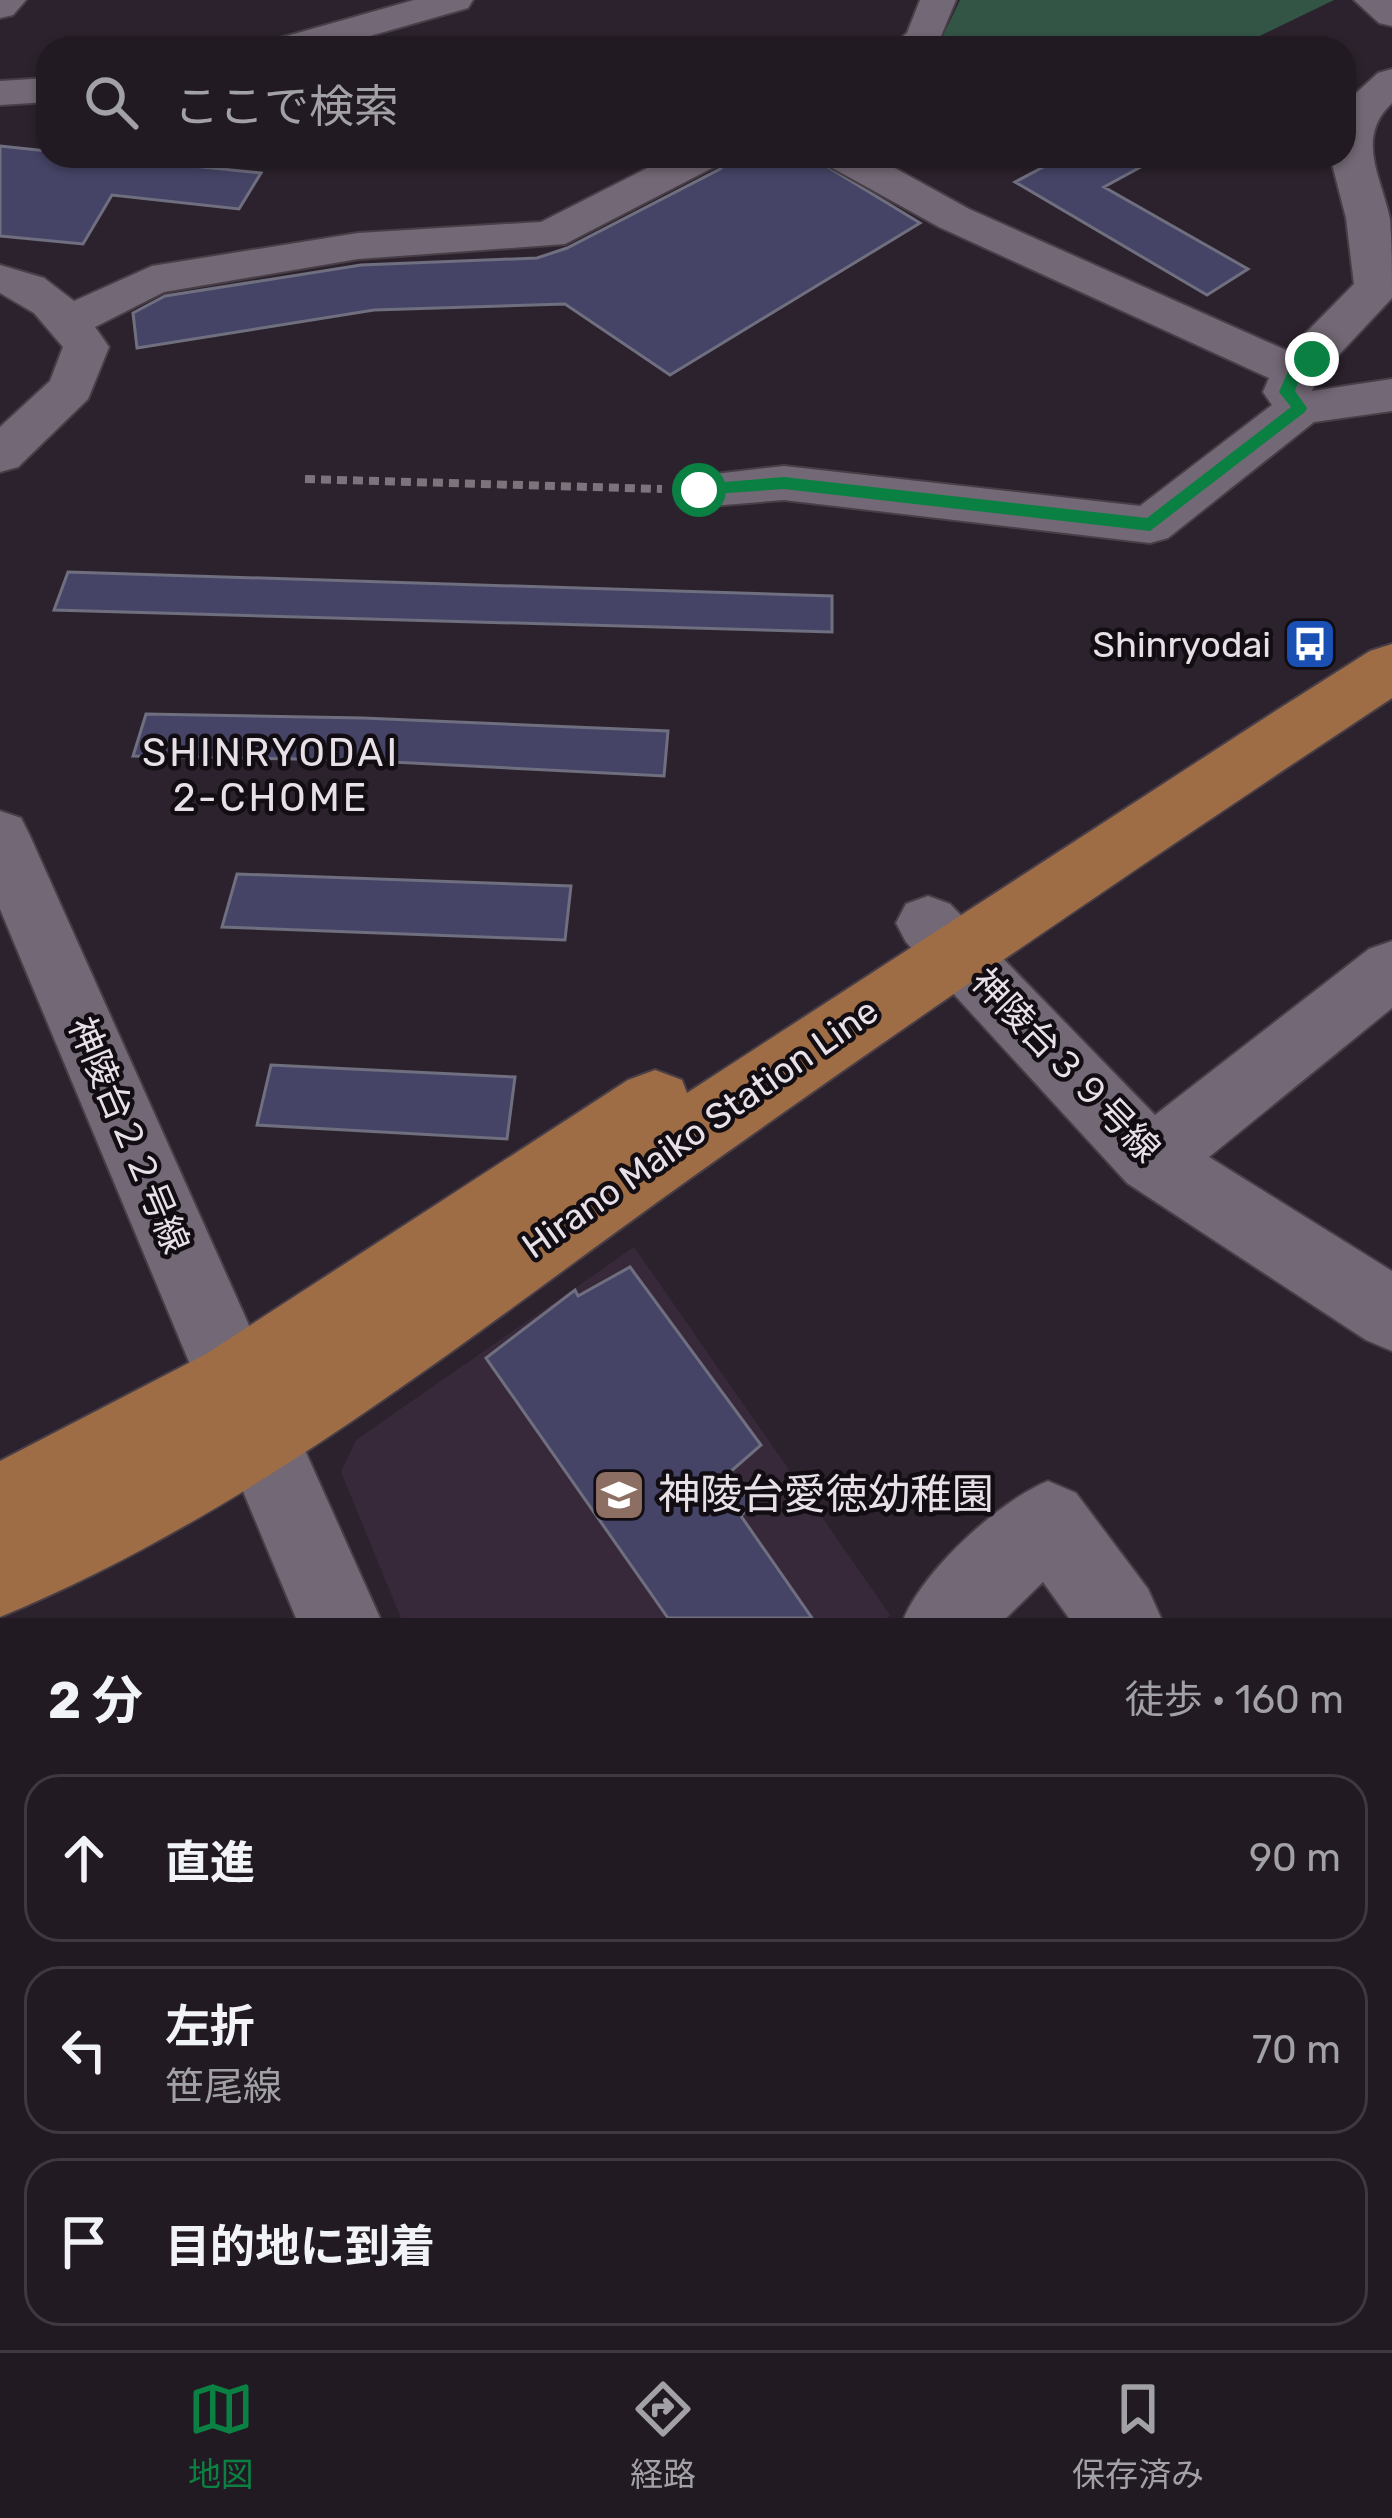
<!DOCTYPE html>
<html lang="ja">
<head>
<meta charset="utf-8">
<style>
	:root { --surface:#211a22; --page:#29232a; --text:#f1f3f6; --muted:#a2a1a5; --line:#3e3840; --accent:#0b8043 }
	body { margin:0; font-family:Rubik,"Noto Sans JP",sans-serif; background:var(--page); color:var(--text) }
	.stop { position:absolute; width:36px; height:36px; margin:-27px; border:9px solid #0b8043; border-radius:50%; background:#fff }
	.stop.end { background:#0b8043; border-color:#fff; box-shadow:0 3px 12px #0008 }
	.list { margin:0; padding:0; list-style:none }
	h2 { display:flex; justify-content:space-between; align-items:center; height:156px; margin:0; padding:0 48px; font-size:51px }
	h2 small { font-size:39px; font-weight:400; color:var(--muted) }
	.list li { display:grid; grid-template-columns:78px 1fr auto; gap:36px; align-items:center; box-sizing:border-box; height:168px; margin:0 24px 24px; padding:0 24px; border:3px solid var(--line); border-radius:36px }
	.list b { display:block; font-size:45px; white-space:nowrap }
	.list p { margin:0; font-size:39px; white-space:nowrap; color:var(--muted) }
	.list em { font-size:39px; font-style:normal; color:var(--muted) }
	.icon { flex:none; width:66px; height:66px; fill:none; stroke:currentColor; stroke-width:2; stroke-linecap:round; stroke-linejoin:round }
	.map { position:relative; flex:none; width:1392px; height:1618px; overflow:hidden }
	.search { position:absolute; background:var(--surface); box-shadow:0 3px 9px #0004; left:36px; right:36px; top:36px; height:132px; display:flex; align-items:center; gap:30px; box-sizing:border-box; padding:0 42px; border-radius:36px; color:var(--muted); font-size:45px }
	.sheet { height:732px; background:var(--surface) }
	nav { display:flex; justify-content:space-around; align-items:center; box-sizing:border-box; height:168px; border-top:3px solid var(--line); background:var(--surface); font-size:33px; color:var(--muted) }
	nav a { display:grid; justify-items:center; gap:6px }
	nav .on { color:var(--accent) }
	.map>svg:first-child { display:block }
</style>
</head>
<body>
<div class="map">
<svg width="1392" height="1618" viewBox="0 0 1392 1618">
	<rect width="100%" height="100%" fill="#2c222d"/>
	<path fill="#38293a" d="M634 1247 890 1615 887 1618H401L341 1472 356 1440Z"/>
	<path fill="#335546" d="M960 0H1334L1235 48H937Z"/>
	<path fill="#464466" stroke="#6f6f7f" stroke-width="3" d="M0 146 48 151V156H95L261 173 239 209 112 195 83 244 0 236Z
		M734 156H810L920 223 670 375 565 304 374 310 137 348 133 313 165 296 361 265 537 258 567 248 720 169Z
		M1064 156H1161L1104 187 1248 269 1207 295 1015 182Z
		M68 572 832 596V632L54 610Z
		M146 714 363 718 668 731 664 776 353 760 133 756Z
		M237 874 571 886 565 940 222 927Z
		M271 1065 515 1077 507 1139 257 1125Z
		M630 1267 761 1445 730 1472 752 1503 741 1516 812 1618H668L486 1358 575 1290 578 1296Z"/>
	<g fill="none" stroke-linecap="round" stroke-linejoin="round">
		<g stroke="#473e47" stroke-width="4">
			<path id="minor" d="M0 0H26L13 15 0 18Z
				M414 0H473L468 8 328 48H267L273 40Z
				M920 0H956L936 48H889L907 33Z
				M1354 0H1392V26L1379 23Z
				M1392 69V103C1355 138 1381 176 1390 219 1392 245 1392 272 1392 298L1317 378 1312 391 1392 379V411L1314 422 1168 538 1150 543 784 500 699 507 681 502 674 490 681 478 784 466 1140 506 1272 405 1263 392 1269 378 939 227 827 165 821 156H873L969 209 1288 351 1354 284 1346 218 1330 156H1344V104L1378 73Z
				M48 78V102L0 105V81Z
				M671 156H724L718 165 565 244 358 259 164 292 95 327 109 347 88 399 18 467 0 472V427L50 381 63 347 34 313 0 293V265L44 278 74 301 152 266 358 233 541 222Z
				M0 811 21 818 30 836 380 1618H296L0 909Z
				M928 896 950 904 1155 1115 1369 949 1392 941V1008L1209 1157 1392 1271V1351L1366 1340 1127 1183 906 942 896 923 906 904Z
				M1048 1481 1076 1493 1148 1589 1161 1618H1069L1043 1582 1006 1618H904C925 1569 999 1501 1048 1481Z"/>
		</g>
		<g stroke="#473e47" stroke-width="4">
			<path id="major" d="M1392 644V698C1155 855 920 1015 688 1180 468 1337 252 1513 0 1617V1461L206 1354 628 1080 655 1070 682 1080 687 1093 1277 710 1370 651Z"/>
		</g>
		<path stroke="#7c737c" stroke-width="8" stroke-dasharray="10 6" stroke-linecap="butt" d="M305 479 662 489"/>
		<use href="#minor" fill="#736875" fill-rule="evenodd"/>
		<use href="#major" fill="#9f6d45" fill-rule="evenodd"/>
	</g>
	<path fill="#0b8043" d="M1312 354 1320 359 1301 375 1295 391 1307 408 1305 412 1150 531 784 489 699 495 691 490 699 484 784 477 1147 518 1291 407 1279 392 1289 369Z"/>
	<defs>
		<g id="bus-square" transform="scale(2.7)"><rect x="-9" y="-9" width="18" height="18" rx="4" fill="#1a4fb4" stroke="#120d12"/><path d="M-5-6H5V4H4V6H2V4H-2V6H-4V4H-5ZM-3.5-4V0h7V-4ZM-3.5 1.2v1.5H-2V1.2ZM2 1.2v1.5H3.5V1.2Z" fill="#fff"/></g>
		<g id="school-square" transform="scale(2.7)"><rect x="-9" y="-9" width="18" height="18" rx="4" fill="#8d6e63" stroke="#120d12"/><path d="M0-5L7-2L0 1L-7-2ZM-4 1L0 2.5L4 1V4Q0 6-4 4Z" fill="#fff"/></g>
	</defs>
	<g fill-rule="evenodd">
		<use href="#bus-square" x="1310" y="644"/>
		<use href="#school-square" x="619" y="1495"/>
	</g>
	<g text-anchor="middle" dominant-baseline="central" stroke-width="9" stroke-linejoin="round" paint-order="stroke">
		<g font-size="36" fill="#e7e0e7" stroke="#120d12" text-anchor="end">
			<text x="1271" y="644">Shinryodai</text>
		</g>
		<g font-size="36" fill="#e7e0e7" stroke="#120d12">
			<text transform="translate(1066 1065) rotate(46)">神陵台３９号線</text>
			<text transform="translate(700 1128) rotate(-35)">Hirano Maiko Station Line</text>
			<text transform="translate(129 1135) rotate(67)">神陵台２２号線</text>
		</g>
		<g font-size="39" letter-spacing="3" fill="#e7e0e7" stroke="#120d12">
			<text x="271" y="753">SHINRYODAI<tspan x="271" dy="45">2-CHOME</tspan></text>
		</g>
		<g font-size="42" fill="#e7e0e7" stroke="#120d12" text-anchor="start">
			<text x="658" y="1495">神陵台愛徳幼稚園</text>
		</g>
	</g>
</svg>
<div class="stop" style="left:699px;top:490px"></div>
<div class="stop end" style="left:1312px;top:359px"></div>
<div class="search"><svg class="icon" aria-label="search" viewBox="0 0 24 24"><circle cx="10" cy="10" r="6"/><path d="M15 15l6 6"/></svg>ここで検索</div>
</div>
<section class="sheet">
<h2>2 分<small>徒歩 · 160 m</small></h2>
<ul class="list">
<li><svg class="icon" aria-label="ahead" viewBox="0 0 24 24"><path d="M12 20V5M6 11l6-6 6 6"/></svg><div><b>直進</b></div><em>90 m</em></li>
<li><svg class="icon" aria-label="left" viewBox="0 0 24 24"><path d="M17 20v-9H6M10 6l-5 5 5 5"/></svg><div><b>左折</b><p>笹尾線</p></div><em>70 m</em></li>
<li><svg class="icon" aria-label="arrive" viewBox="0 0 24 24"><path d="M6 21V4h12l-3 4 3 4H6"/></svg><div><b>目的地に到着</b></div></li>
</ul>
</section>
<nav>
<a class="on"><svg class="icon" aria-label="map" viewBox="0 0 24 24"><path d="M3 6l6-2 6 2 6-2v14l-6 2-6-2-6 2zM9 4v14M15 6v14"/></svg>地図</a>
<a><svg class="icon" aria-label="directions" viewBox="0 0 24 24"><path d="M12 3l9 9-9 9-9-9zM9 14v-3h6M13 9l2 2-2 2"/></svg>経路</a>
<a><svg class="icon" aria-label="saved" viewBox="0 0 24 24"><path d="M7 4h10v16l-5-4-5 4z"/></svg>保存済み</a>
</nav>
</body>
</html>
